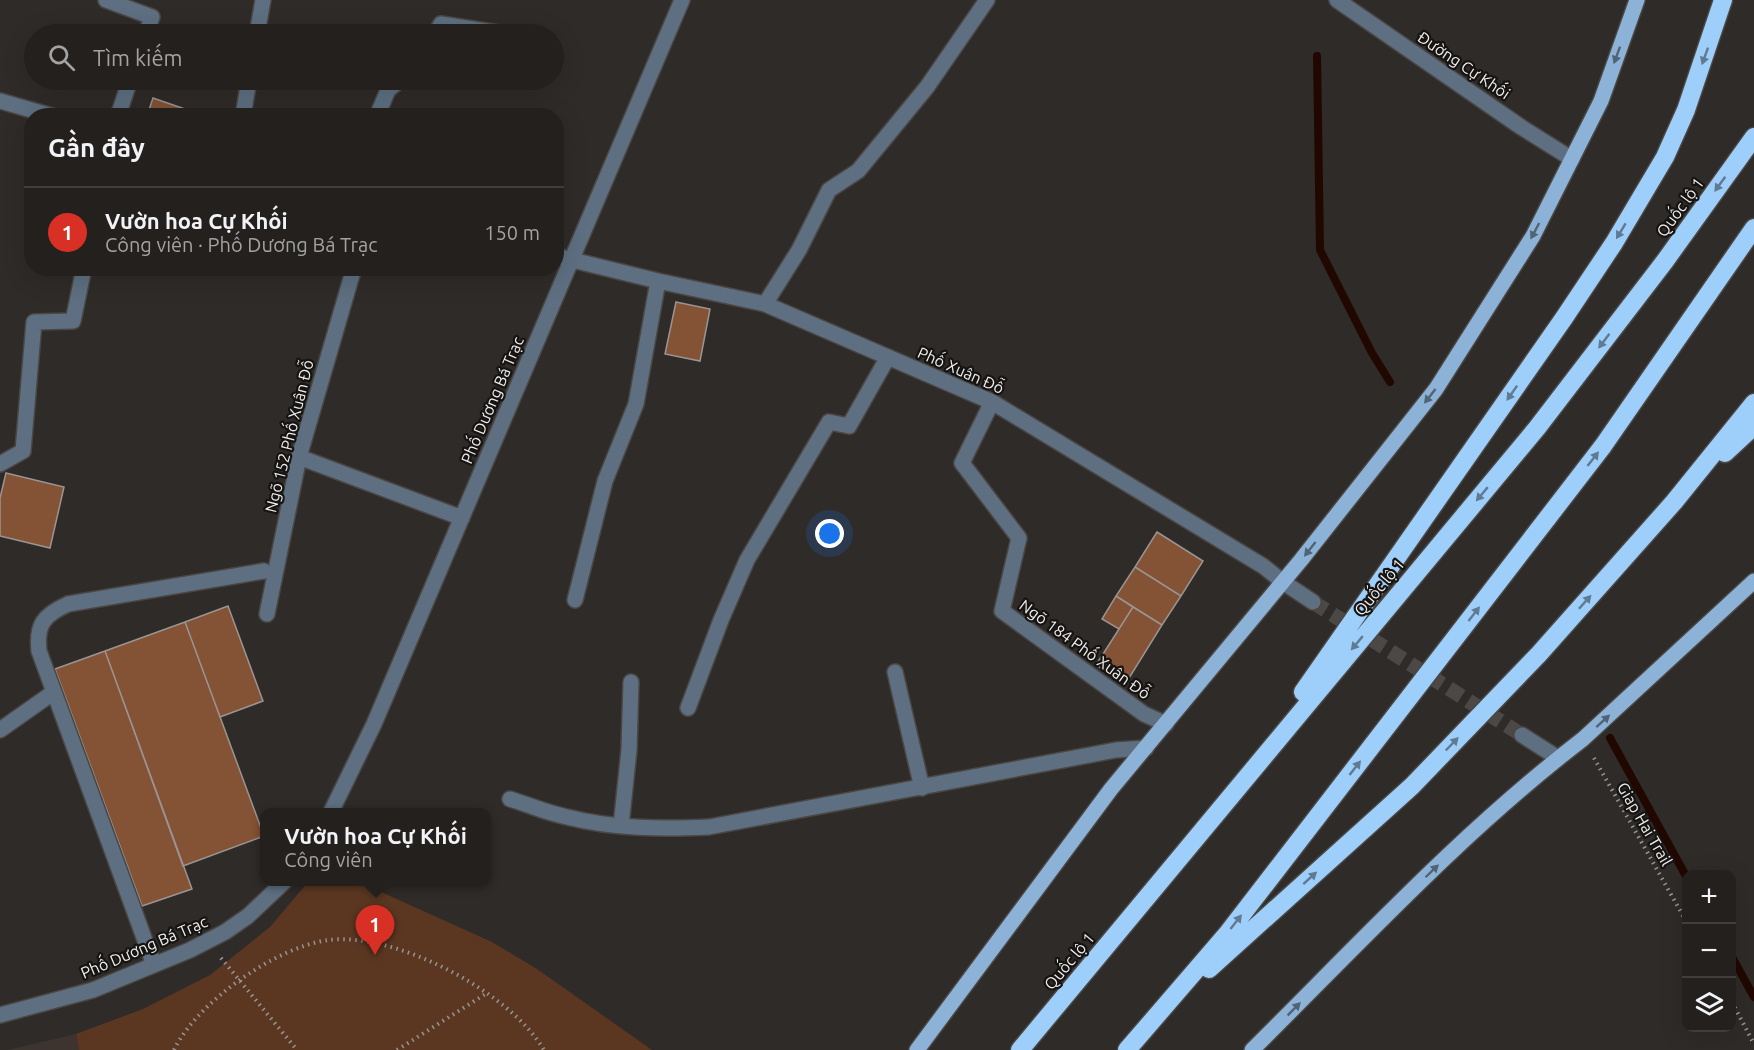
<!DOCTYPE html>
<html lang="vi">
<head>
<meta charset="utf-8">
<style>
	:root { --surface:#23201e; --page:#2b2827; --text:#f1f3f6; --muted:#a3a3a4; --line:#403e3c; --accent:#d93025 }
	body { margin:0; font-family:Ubuntu,sans-serif; background:var(--page); color:var(--text) }
	.controls { position:absolute; right:18px; bottom:18px; display:grid; overflow:hidden; border-radius:12px; box-shadow:0 6px 24px #0002 }
	.controls button { width:54px; height:54px; display:grid; place-items:center; padding:0; border:0; border-bottom:2px solid var(--line); background:var(--surface); color:var(--text); font:30px sans-serif }
	.you { position:absolute; left:830px; top:534px; width:21px; height:21px; margin:-15px; border:4px solid #fff; border-radius:50%; background:#1a73e8; box-shadow:0 0 0 9px #1a73e833 }
	.badge { display:grid; place-items:center; width:39px; height:39px; border-radius:50%; background:var(--accent); color:#fff; font-size:20px; font-weight:700 }
	.pin { position:absolute; translate:-50% -50px; filter:drop-shadow(0 2px 3px #0008) }
	.pin::after { content:''; position:absolute; top:32px; width:21px; height:18px; background:inherit; clip-path:polygon(0 0,100% 0,50% 100%) }
	.popup { position:absolute; left:260px; top:808px; width:231px; height:78px; box-sizing:border-box; display:grid; place-content:center; border-radius:12px; background:var(--surface); filter:drop-shadow(0 2px 4px #0005); font-size:20px; white-space:nowrap; color:var(--muted) }
	.popup b { font-size:22px; color:var(--text) }
	.popup::after { content:''; position:absolute; left:50%; top:100%; margin-left:-12px; border:12px solid transparent; border-top-color:var(--surface) }
	.list { margin:0; padding:0; list-style:none }
	h2 { display:flex; justify-content:space-between; align-items:center; height:78px; margin:0; padding:0 24px; font-size:26px }
	h2 small { font-size:20px; font-weight:400; color:var(--muted) }
	.list li { display:grid; grid-template-columns:39px 1fr auto; gap:18px; align-items:center; box-sizing:border-box; height:90px; padding:0 24px; border-top:2px solid var(--line) }
	.list b { display:block; font-size:22px; white-space:nowrap }
	.list p { margin:0; font-size:20px; white-space:nowrap; color:var(--muted) }
	.list em { font-size:20px; font-style:normal; color:var(--muted) }
	.icon { flex:none; width:33px; height:33px; fill:none; stroke:currentColor; stroke-width:2; stroke-linecap:round; stroke-linejoin:round }
	.map { position:relative; flex:none; width:1754px; height:1050px; overflow:hidden }
	.search { position:absolute; background:var(--surface); box-shadow:0 6px 24px #0002; left:24px; top:24px; width:540px; height:66px; display:flex; align-items:center; gap:15px; box-sizing:border-box; padding:0 21px; border-radius:33px; color:var(--muted); font-size:22px }
	.panel { position:absolute; background:var(--surface); box-shadow:0 6px 24px #0002; left:24px; top:108px; width:540px; height:168px; border-radius:24px }
	.map>svg:first-child { display:block }
</style>
</head>
<body>
<div class="map">
<svg width="1754" height="1050" viewBox="0 0 1754 1050">
	<rect width="100%" height="100%" fill="#2f2b28"/>
	<path fill="#3e342f" d="M76 1034 79 1050H8Z"/>
	<path fill="#5b3722" d="M308 882H359L492 942 537 969 652 1050H79L76 1034 143 1009 210 975 270 927Z"/>
	<g fill="none" stroke-linecap="round" stroke-linejoin="round">
		<path stroke="#200800" stroke-width="8" d="M1317 56 1320 250 1372 353 1390 382
			M1610 738 1686 876
			M1732 957 1754 997"/>
	</g>
	<path fill="#845235" stroke="#9a9593" stroke-width="1.5" d="M153 98 205 116H147Z
		M676 302 710 309 700 361 665 354Z
		M6 473 64 487 50 548 0 536V498Z
		M1157 532 1203 561 1181 596 1135 567Z
		M1135 567 1181 596 1162 625 1116 596Z
		M1116 596 1133 607 1119 629 1102 619Z
		M228 606 263 701 220 717 185 622Z
		M1133 607 1162 625 1126 683 1096 665Z
		M185 622 264 836 183 866 105 651Z
		M105 651 192 889 142 906 55 669Z"/>
	<g fill="none" stroke-linecap="round" stroke-linejoin="round">
		<path stroke="#4c4845" stroke-width="15" stroke-dasharray="15 8" stroke-linecap="butt" d="M1313 602 1522 735"/>
		<g stroke="#4a4643" stroke-width="18">
			<path id="minor" d="M106 0 152 17 146 34
				M1337 0 1521 127 1572 159
				M257 34 263 0
				M435 34 441 24 505 34
				M0 101 52 116
				M118 116 130 80
				M243 116 249 80
				M377 116 388 90 400 80
				M556 256 658 281 765 304 992 402 1263 566 1283 582 1313 602
				M765 304 799 250 829 190 858 171 927 87 987 0
				M992 402 962 463 1019 538 1002 611 1144 714 1166 724
				M299 457 462 518
				M0 464 23 451 34 322 73 321 84 268
				M575 600 605 481 636 404 658 281
				M267 614 299 457 354 268
				M895 672 922 788
				M688 708 721 620 747 560 829 422 849 426 888 357
				M0 730 54 692
				M1522 735 1558 758
				M510 799C529 805 548 813 567 817 614 829 662 829 709 827L1116 750 1146 748
				M331 812 374 724 682 0
				M621 826 629 750 631 682
				M154 965 39 651C36 624 44 615 68 604L264 571
				M0 1015 93 990 190 950 225 932 248 916 284 882"/>
		</g>
		<g stroke="#4a4643" stroke-width="18">
			<path id="major" d="M917 1050 1111 789 1301 560 1436 389 1533 236 1601 101 1637 0
				M1252 1050C1359 944 1463 831 1583 739L1754 581"/>
		</g>
		<g stroke="#4a4643" stroke-width="21">
			<path id="highway" d="M1725 453 1754 426
				M1303 692 1564 318 1614 243 1665 157 1686 110 1723 0
				M1209 969 1412 786 1539 654 1674 502 1754 403
				M1020 1050 1537 428 1665 261 1754 137
				M1127 1050 1227 934 1603 446 1754 228"/>
		</g>
		<path stroke="#989593" stroke-width="4" stroke-dasharray="1.5 4.5" stroke-linecap="butt" d="M1594 758 1686 921
			M221 958 297 1050
			M1732 1002 1754 1044
			M174 1050C196 1003 277 946 329 940 396 932 510 992 544 1050
			M397 1050 487 993"/>
		<use href="#minor" stroke="#5d6f81" stroke-width="15"/>
		<use href="#major" stroke="#8cb3d7" stroke-width="15"/>
		<use href="#highway" stroke="#9ecefa" stroke-width="18"/>
	</g>
	<defs><path id="oneway-solid" d="M-6-.8H1V-3.2L6.5 0L1 3.2V.8H-6Z" transform="scale(1.5)"/></defs>
	<g fill="#506475">
		<use href="#oneway-solid" transform="translate(1617 55) rotate(110)"/>
		<use href="#oneway-solid" transform="translate(1535 231) rotate(118)"/>
		<use href="#oneway-solid" transform="translate(1430 396) rotate(128)"/>
		<use href="#oneway-solid" transform="translate(1310 549) rotate(128)"/>
		<use href="#oneway-solid" transform="translate(1603 721) rotate(-42)"/>
		<use href="#oneway-solid" transform="translate(1432 871) rotate(-44)"/>
		<use href="#oneway-solid" transform="translate(1294 1009) rotate(-45)"/>
	</g>
	<g fill="#607a92">
		<use href="#oneway-solid" transform="translate(1705 56) rotate(110)"/>
		<use href="#oneway-solid" transform="translate(1720 184) rotate(126)"/>
		<use href="#oneway-solid" transform="translate(1621 231) rotate(121)"/>
		<use href="#oneway-solid" transform="translate(1604 341) rotate(127)"/>
		<use href="#oneway-solid" transform="translate(1512 393) rotate(125)"/>
		<use href="#oneway-solid" transform="translate(1593 459) rotate(-52)"/>
		<use href="#oneway-solid" transform="translate(1482 494) rotate(130)"/>
		<use href="#oneway-solid" transform="translate(1585 602) rotate(-48)"/>
		<use href="#oneway-solid" transform="translate(1474 614) rotate(-52)"/>
		<use href="#oneway-solid" transform="translate(1357 643) rotate(130)"/>
		<use href="#oneway-solid" transform="translate(1452 744) rotate(-46)"/>
		<use href="#oneway-solid" transform="translate(1355 768) rotate(-52)"/>
		<use href="#oneway-solid" transform="translate(1310 878) rotate(-42)"/>
		<use href="#oneway-solid" transform="translate(1236 922) rotate(-52)"/>
	</g>
	<g text-anchor="middle" dominant-baseline="central" stroke-width="4.5" stroke-linejoin="round" paint-order="stroke">
		<g font-size="16" fill="#f1eeec" stroke="#151413">
			<text transform="translate(1464 65) rotate(34)">Đường Cự Khối</text>
			<text transform="translate(1680 207) rotate(-54)">Quốc lộ 1</text>
			<text transform="translate(961 370) rotate(24)">Phố Xuân Đỗ</text>
			<text transform="translate(492 400) rotate(-67)">Phố Dương Bá Trạc</text>
			<text transform="translate(289 436) rotate(-76)">Ngõ 152 Phố Xuân Đỗ</text>
			<text transform="translate(1379 587) rotate(-50)">Quốc lộ 1</text>
			<text transform="translate(1085 649) rotate(36)">Ngõ 184 Phố Xuân Đỗ</text>
			<text transform="translate(1645 824) rotate(60)">Giap Hai Trail</text>
			<text transform="translate(144 947) rotate(-23)">Phố Dương Bá Trạc</text>
			<text transform="translate(1069 961) rotate(-50)">Quốc lộ 1</text>
		</g>
	</g>
</svg>
<div class="controls">
<button>+</button>
<button>−</button>
<button><svg class="icon" aria-label="layers" viewBox="0 0 24 24"><path d="M12 4l9 5-9 5-9-5zM3 14l9 5 9-5"/></svg></button>
</div>
<div class="you"></div>
<div class="pin badge" style="left:375px;top:955px">1</div>
<div class="popup"><b>Vườn hoa Cự Khối</b>Công viên</div>
<div class="search"><svg class="icon" aria-label="search" viewBox="0 0 24 24"><circle cx="10" cy="10" r="6"/><path d="M15 15l6 6"/></svg>Tìm kiếm</div>
<section class="panel">
<h2>Gần đây<small></small></h2>
<ul class="list">
<li><span class="badge">1</span><div><b>Vườn hoa Cự Khối</b><p>Công viên · Phố Dương Bá Trạc</p></div><em>150 m</em></li>
</ul>
</section>
</div>
</body>
</html>
